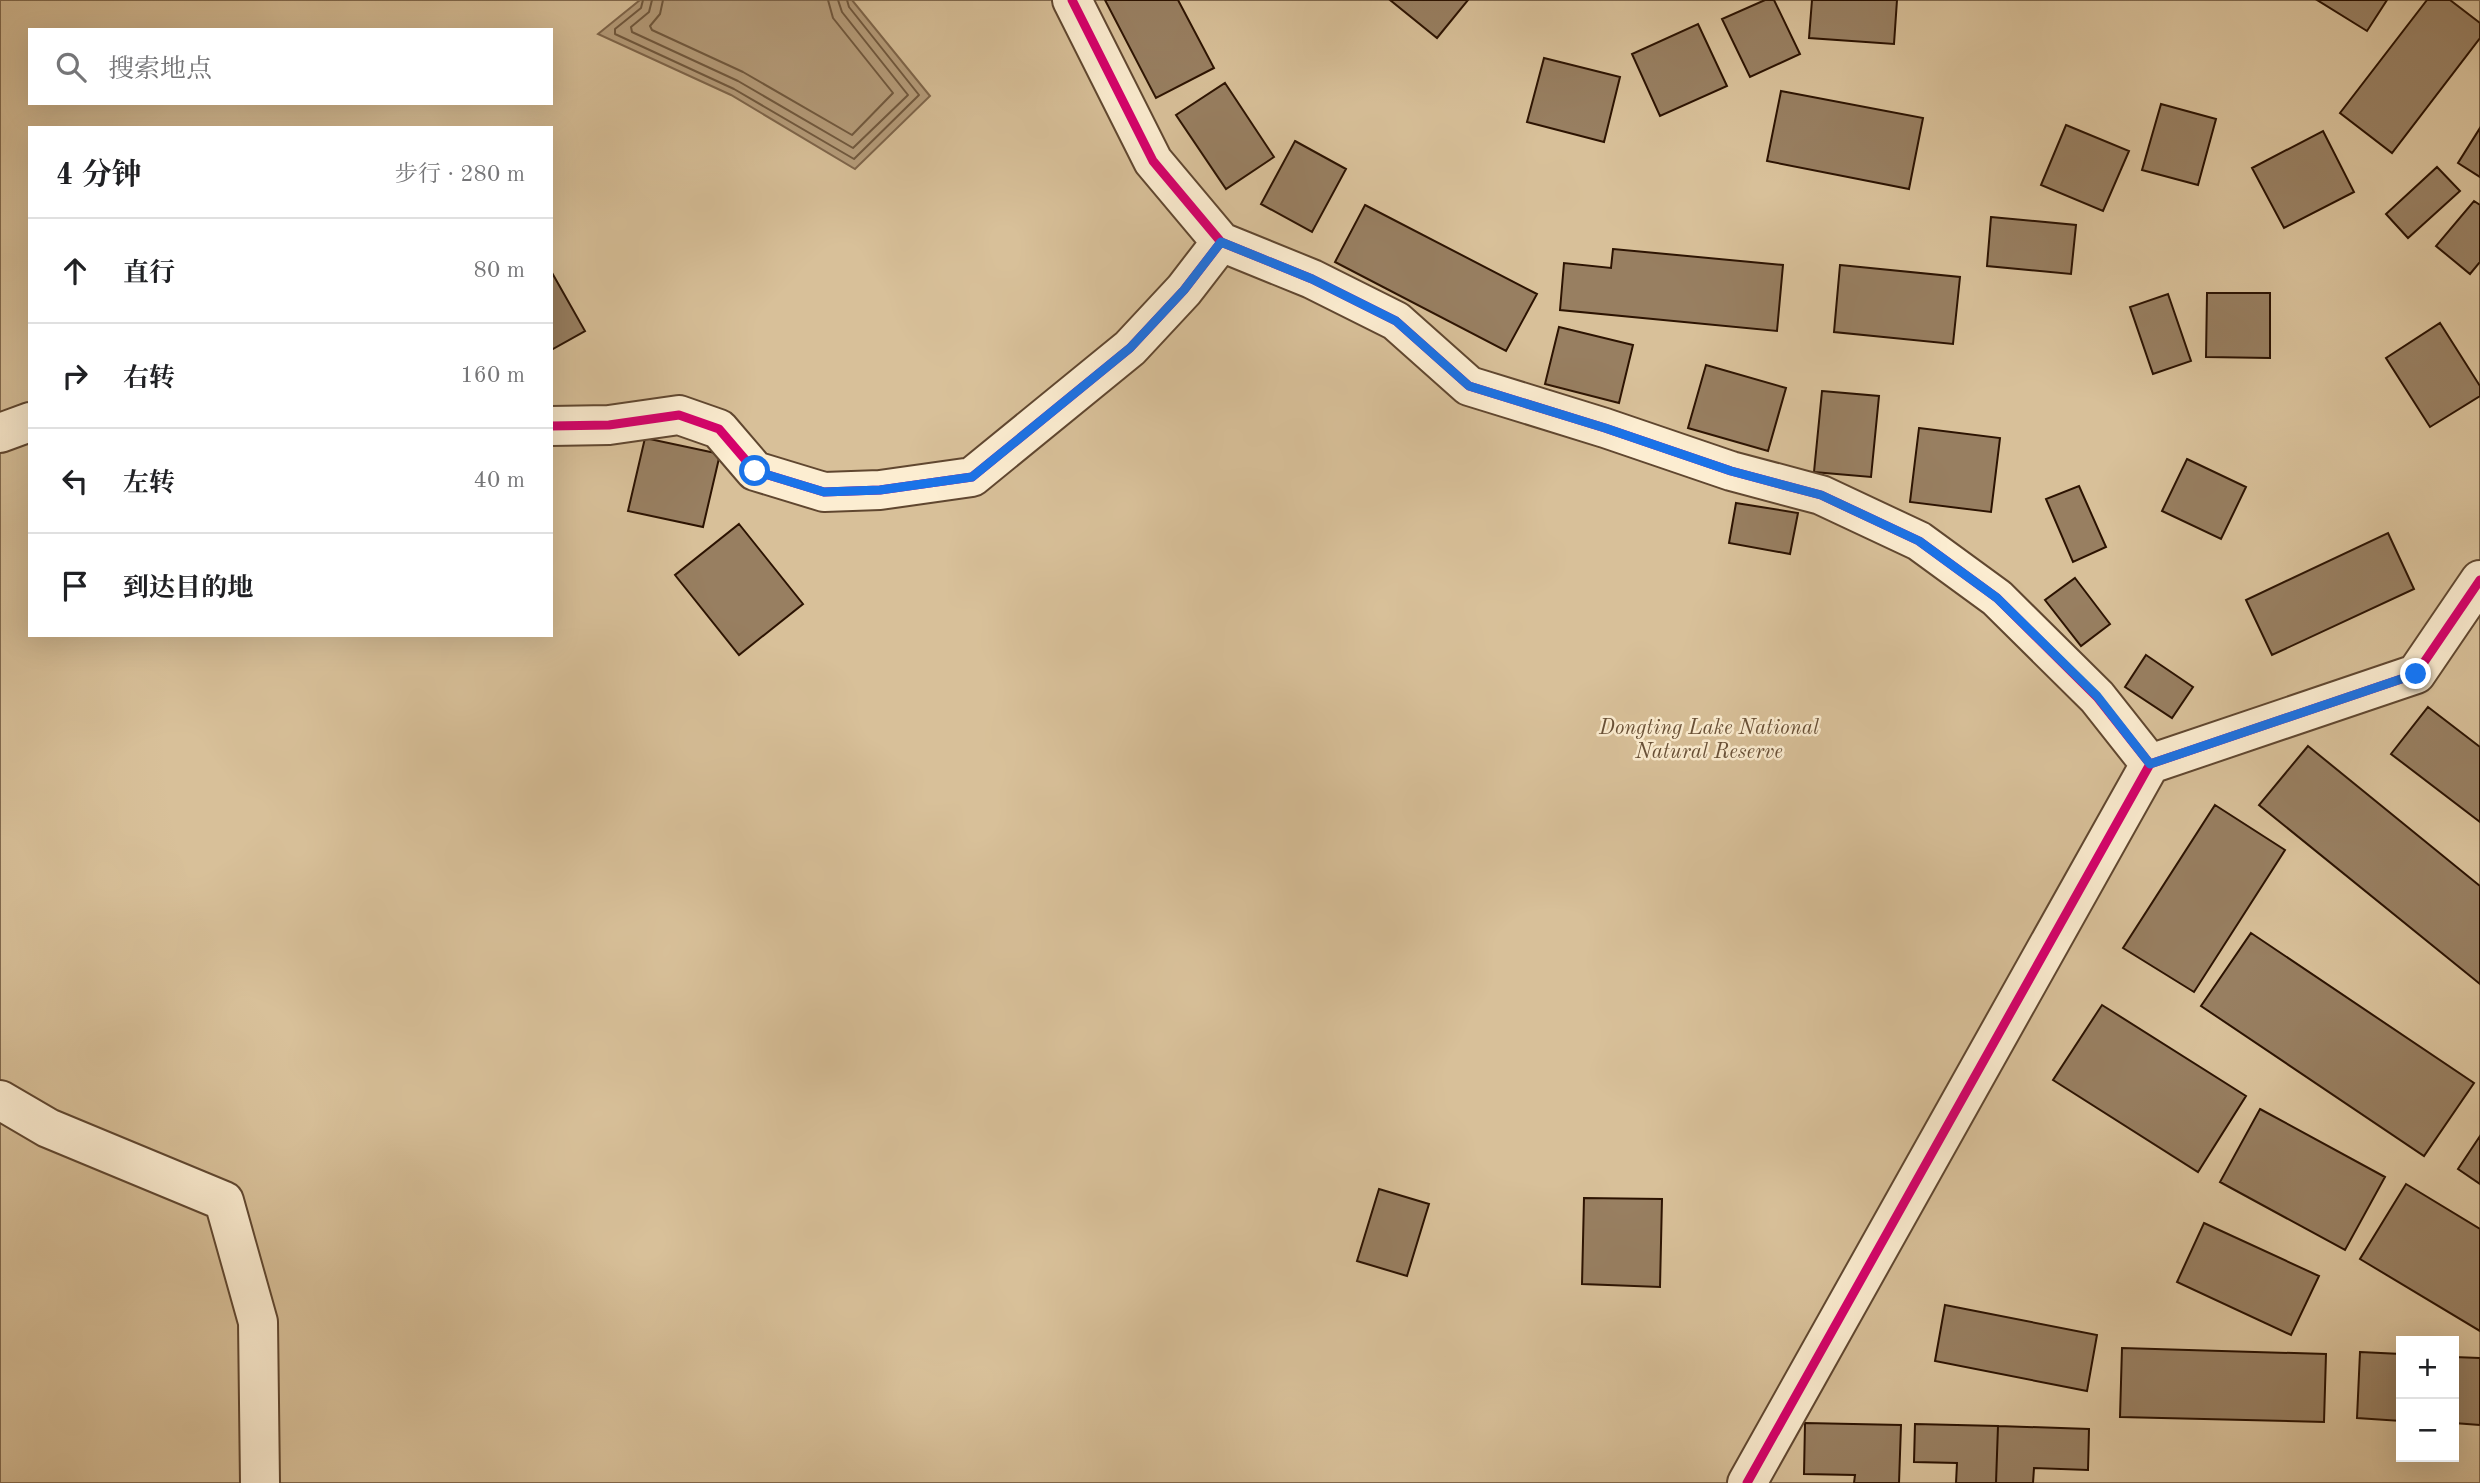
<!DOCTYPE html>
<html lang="zh">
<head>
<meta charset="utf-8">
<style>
	:root { --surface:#fff; --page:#f2f2f2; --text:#202124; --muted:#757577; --line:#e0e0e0 }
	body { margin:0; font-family:"Old Standard TT","Noto Serif SC",serif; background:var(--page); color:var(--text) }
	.controls { position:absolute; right:21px; bottom:21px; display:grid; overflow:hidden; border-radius:0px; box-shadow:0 7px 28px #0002 }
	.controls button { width:63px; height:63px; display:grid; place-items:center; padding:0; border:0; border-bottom:2px solid var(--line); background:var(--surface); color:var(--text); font:35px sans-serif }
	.stop { position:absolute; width:21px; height:21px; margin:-16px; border:5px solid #1a73e8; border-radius:50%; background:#fff }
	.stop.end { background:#1a73e8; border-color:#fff; box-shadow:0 2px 7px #0008 }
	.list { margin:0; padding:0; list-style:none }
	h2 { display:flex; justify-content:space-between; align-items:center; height:91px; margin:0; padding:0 28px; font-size:30px }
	h2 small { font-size:23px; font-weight:400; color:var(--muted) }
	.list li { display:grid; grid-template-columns:46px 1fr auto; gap:21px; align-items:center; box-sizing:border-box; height:105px; padding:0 28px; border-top:2px solid var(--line) }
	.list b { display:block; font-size:26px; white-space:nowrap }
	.list em { font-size:23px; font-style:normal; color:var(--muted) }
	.icon { flex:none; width:38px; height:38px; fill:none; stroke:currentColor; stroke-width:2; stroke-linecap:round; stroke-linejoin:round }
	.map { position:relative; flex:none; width:2480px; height:1483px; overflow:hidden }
	.search { position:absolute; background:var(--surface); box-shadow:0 7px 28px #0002; left:28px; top:28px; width:525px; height:77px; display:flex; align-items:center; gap:18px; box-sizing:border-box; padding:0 24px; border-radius:0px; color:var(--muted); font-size:26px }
	.panel { position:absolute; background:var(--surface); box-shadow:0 7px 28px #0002; left:28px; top:126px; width:525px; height:511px; border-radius:0px }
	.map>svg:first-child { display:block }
</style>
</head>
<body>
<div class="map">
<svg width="2480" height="1483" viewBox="0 0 2480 1483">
	<rect width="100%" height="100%" fill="#fbe3b8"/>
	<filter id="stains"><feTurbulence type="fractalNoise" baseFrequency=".00286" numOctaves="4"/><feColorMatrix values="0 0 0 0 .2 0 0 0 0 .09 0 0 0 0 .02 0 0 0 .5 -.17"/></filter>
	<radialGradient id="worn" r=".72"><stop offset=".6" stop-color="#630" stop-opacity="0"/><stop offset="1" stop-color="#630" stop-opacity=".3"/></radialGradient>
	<path fill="#d8c099" stroke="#826a4e" stroke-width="2" fill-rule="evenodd" d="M0 0H2480V1483H0ZM30 30H551V103H30ZM30 128H551V635H30ZM2401 1341H2454V1457H2401Z"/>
	<path fill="#b59c7a" stroke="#7e654a" stroke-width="2" d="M640 0H852L930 96 855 169 731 95 598 34Z"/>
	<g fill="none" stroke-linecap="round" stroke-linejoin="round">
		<path stroke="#70583e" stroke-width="2" d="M643 0 641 8 615 29V34L734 89 854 159 919 95 849 7 847 0
			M652 0 649 12 631 27 632 32 738 81 853 148 908 95 842 12 838 0
			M663 0 660 14 650 26 652 30 743 72 852 135 893 93 833 18 828 0"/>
	</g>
	<path fill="#987f61" stroke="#2c1302" stroke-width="2" d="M1105 0H1178L1214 68 1156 98Z
		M1390 0H1468L1437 38Z
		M1765 0H1774L1800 54 1750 77 1722 19Z
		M1812 0H1897L1894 44 1809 38Z
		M2317 0H2387L2367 31Z
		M2427 0H2450L2480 23V38L2392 153 2340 113Z
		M1698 24 1727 86 1660 116 1632 54Z
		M1544 58 1620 77 1604 142 1527 122Z
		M1225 83 1274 157 1226 189 1176 115Z
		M1781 91 1923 118 1909 189 1767 161Z
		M2161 104 2216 119 2198 185 2142 170Z
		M2066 125 2129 151 2103 211 2041 185Z
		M2480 128V177L2458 163Z
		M2323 131 2354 192 2284 228 2252 168Z
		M1295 141 1346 169 1312 232 1261 204Z
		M2437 167 2460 191 2408 238 2386 214Z
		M2474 201 2480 205V262L2470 274 2436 246Z
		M1365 205 1537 294 1506 351 1335 262Z
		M1991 217 2076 225 2071 274 1987 266Z
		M1613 249 1783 265 1777 331 1560 310 1564 263 1611 268Z
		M1840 265 1960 277 1953 344 1834 332Z
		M551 271 585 331 551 350Z
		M2207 293H2270V358L2206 357Z
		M2168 294 2191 361 2153 374 2130 307Z
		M2440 323 2480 386V396L2430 427 2386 358Z
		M1559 327 1633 345 1619 403 1545 384Z
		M1706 365 1786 388 1768 451 1688 428Z
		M1822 391 1879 396 1871 477 1814 472Z
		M1919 428 2000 438 1991 512 1910 502Z
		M645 438 720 454 703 527 628 511Z
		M2187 459 2246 487 2221 539 2162 511Z
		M2079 486 2106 547 2073 562 2046 499Z
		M1736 503 1798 513 1790 554 1729 543Z
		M739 524 803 604 739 655 675 575Z
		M2388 533 2414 589 2272 655 2246 600Z
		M2075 578 2110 624 2081 646 2045 600Z
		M2146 655 2193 687 2172 718 2125 687Z
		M2428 707 2480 747V822L2391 754Z
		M2308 746 2480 886V984L2259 805Z
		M2215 805 2285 850 2194 992 2123 948Z
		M2251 933 2474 1083 2424 1156 2201 1006Z
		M2102 1005 2246 1096 2198 1172 2053 1080Z
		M2260 1109 2385 1177 2345 1250 2220 1182Z
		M2480 1136V1184L2458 1169Z
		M2406 1184 2480 1229V1331L2360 1259Z
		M1379 1189 1429 1204 1407 1276 1357 1261Z
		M1584 1198 1662 1199 1660 1287 1582 1284Z
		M2204 1223 2319 1276 2291 1335 2177 1282Z
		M1945 1305 2097 1335 2087 1391 1935 1361Z
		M2122 1348 2326 1354 2324 1422 2120 1417Z
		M2360 1352 2401 1354V1421L2357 1418Z
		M2454 1357 2480 1358V1425L2454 1423Z
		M1805 1423 1901 1425 1899 1483H1854L1855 1475 1804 1474Z
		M1915 1424 1998 1426 1996 1483H1956L1957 1463 1914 1462Z
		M1998 1426 2089 1429 2088 1470 2034 1468 2033 1483H1996Z"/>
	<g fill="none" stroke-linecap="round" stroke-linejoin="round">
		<g stroke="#604730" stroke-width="42">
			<path id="street" d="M1072 0 1153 161 1221 242 1312 279 1396 321 1469 386 1605 428 1731 471 1821 495 1919 541 1997 598 2097 697 2150 764
				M551 426 609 425 679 415 719 429 755 471 824 492 880 490 972 477 1130 348 1184 290 1221 242
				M0 433 30 422
				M0 1100 48 1128 224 1201 258 1322 260 1483
				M1747 1483 2150 764 2416 674 2480 580"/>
		</g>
		<use href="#street" stroke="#fcedd1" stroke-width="38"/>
		<g stroke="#fcedd1" stroke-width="13">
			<path id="cycleway" d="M1072 0 1153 161 1221 242 1312 279 1396 321 1469 386 1605 428 1731 471 1821 495 1919 541 1997 598 2097 697 2150 764
				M551 426 609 425 679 415 719 429 755 471 824 492 880 490 972 477 1130 348 1184 290 1221 242
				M1747 1483 2150 764 2416 674 2480 580"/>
		</g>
		<use href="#cycleway" stroke="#d6006c" stroke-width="9"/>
	</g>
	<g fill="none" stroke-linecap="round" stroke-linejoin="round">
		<path stroke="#1a73e8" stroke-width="9" d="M755 471 824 492 880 490 972 477 1130 348 1184 290 1221 242 1312 279 1396 321 1469 386 1605 428 1731 471 1821 495 1919 541 1997 598 2097 696 2150 764 2416 674"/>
	</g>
	<g text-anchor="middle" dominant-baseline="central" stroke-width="5" stroke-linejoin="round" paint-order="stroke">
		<g font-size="21" font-style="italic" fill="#685037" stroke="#fcedd1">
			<text x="1709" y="728">Dongting Lake National<tspan x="1709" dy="24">Natural Reserve</tspan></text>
		</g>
	</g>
	<rect width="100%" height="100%" filter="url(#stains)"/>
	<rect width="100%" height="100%" fill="url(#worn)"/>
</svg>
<div class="controls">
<button>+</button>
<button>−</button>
</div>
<div class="stop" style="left:755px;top:471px"></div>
<div class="stop end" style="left:2416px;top:674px"></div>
<div class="search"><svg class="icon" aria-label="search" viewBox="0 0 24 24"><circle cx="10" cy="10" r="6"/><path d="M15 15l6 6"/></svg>搜索地点</div>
<section class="panel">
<h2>4 分钟<small>步行 · 280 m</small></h2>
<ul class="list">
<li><svg class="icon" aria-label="ahead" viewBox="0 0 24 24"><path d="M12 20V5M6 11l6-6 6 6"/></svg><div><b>直行</b></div><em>80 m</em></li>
<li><svg class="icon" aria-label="right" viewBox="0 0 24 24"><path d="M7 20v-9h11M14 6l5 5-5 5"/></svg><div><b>右转</b></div><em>160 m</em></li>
<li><svg class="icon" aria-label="left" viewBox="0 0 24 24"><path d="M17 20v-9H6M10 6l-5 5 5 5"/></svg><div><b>左转</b></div><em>40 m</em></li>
<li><svg class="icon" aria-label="arrive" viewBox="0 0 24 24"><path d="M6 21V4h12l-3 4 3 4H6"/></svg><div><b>到达目的地</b></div></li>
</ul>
</section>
</div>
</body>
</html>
